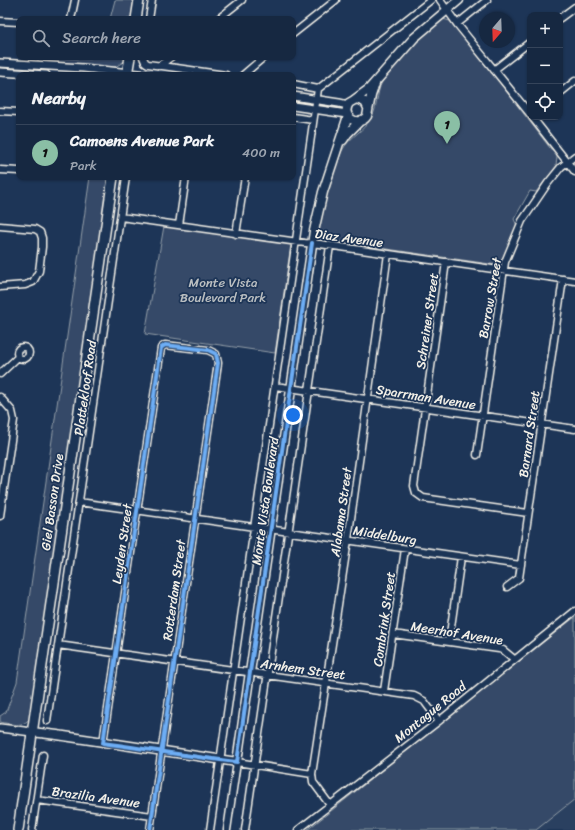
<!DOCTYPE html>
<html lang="en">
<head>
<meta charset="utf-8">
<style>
	:root { --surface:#162841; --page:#23344c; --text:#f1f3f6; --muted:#9ea6b1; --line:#35445a; --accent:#8abfa5 }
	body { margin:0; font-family:Sriracha,sans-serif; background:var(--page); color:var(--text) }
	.controls { position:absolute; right:12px; top:12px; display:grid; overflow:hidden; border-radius:8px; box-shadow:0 1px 3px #0004 }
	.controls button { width:36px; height:36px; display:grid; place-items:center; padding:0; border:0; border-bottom:1px solid var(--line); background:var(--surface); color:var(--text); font:20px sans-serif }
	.compass { position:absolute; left:479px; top:12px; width:36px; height:36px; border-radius:50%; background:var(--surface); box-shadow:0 1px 3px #0004; rotate:199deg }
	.you { position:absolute; left:293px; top:415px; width:14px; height:14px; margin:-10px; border:3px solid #fff; border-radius:50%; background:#1a73e8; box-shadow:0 0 0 6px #1a73e833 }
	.badge { display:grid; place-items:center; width:26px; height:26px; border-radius:50%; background:var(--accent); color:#111; font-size:13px; font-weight:700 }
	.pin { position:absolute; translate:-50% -33px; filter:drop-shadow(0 1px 2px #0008) }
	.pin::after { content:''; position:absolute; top:21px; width:14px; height:12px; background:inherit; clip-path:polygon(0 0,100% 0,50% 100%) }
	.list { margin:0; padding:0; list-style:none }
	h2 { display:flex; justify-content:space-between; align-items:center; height:52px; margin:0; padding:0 16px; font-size:17px }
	h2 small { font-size:13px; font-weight:400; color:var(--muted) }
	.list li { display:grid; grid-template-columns:26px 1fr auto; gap:12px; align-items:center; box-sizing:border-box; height:56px; padding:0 16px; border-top:1px solid var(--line) }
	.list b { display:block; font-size:15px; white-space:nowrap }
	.list p { margin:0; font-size:13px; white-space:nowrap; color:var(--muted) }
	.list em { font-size:13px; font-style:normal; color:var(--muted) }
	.icon { flex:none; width:22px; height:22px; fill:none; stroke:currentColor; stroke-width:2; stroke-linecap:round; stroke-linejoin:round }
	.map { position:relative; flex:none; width:575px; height:830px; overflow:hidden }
	.search { position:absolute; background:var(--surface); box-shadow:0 1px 3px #0004; left:16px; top:16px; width:280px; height:44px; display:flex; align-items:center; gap:10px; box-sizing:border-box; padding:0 14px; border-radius:8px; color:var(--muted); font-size:15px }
	.panel { position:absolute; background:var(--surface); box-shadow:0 1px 3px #0004; left:16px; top:72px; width:280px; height:108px; border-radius:8px }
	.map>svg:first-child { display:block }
</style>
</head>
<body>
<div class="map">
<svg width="575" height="830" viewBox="0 0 575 830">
	<rect width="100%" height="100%" fill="#1d3557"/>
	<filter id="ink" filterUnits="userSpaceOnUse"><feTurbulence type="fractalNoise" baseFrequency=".025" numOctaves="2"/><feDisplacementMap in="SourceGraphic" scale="8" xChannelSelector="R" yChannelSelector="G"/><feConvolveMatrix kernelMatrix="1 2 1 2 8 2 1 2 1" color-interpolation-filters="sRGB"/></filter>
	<g filter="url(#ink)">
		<path fill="#2a4060" d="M575 796V830H533Z"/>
		<path fill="#354a67" stroke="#949ea8" d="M115 0H135L132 19H110Z
			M443 19 450 21 455 28 457 27 557 157 556 165H557L536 192 530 191 514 219 517 226 502 262 497 265 325 240 321 239 319 236C318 219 335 159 345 146 352 136 364 130 370 120 378 109 376 94 382 82 392 62 425 33 443 19Z
			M31 57 91 59 93 57H126L125 61 115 67 31 62Z
			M90 177H109L30 718C23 728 11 724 0 722V716L6 712 17 682Z
			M164 226 291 244 275 353 145 334Z
			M575 617V799L536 830H307Z"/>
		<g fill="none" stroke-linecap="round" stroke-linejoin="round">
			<g stroke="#f4f1e8" stroke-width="9">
				<path id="minor" d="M440 0 457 24 530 114
					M560 18 575 7
					M71 19 75 0
					M149 19 152 0
					M218 19 242 0
					M0 21 19 22
					M457 24 487 0
					M293 34 336 0
					M143 57 145 62 148 64 226 75
					M159 66 171 57
					M494 70 530 42
					M243 75 264 57
					M293 84 318 89
					M560 93 575 81
					M0 111 19 112
					M293 117 313 120
					M532 117 575 172
					M0 170 19 171
					M121 217 305 243 320 244 575 281
					M179 225 186 177
					M0 226 35 229 40 232 42 238V247L39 271 33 282 25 285 0 287
					M236 234 245 177
					M446 262 414 486 416 493 423 498 528 513
					M17 353a6 6 0 1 1 12 0a6 6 0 1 1-12 0Z
					M0 374 18 357
					M275 386 575 429
					M0 397 12 411 14 420 0 516
					M477 455 505 262 522 221 531 208 548 183 561 167 575 156
					M79 502 521 565
					M507 587 519 578 563 279
					M393 634 499 649 503 650 514 659
					M449 641 461 557
					M58 645 414 696 424 701 439 721
					M384 691 405 549
					M47 721 126 177
					M103 743 161 348 165 345 208 350 216 354 218 363 150 830
					M312 774 348 540 388 254
					M37 800 152 816
					M32 830 43 755
					M210 830 318 89 431 0
					M227 830 237 762 312 774 313 782 330 805
					M245 830 330 246
					M298 830 439 721 575 611"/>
			</g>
			<g stroke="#f4f1e8" stroke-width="10">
				<path id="tertiary" d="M0 63 83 68 148 75
					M0 72 46 75
					M293 96 339 103 348 105
					M293 106 347 114
					M0 728 32 732"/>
			</g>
			<g stroke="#f4f1e8" stroke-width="11">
				<path id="secondary" d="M354 100 369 89 414 38 459 0
					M368 108 365 102 356 99 349 103C340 117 359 128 367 116 368 113 368 109 369 106 370 99 372 91 375 84
					M343 140 347 134 361 120
					M32 732 57 735 237 762 314 231 323 192 348 116"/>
			</g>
			<g stroke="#f4f1e8" stroke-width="12">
				<path id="primary" d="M136 19 139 0
					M127 75 130 57
					M18 830 113 177"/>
			</g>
			<use href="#minor" stroke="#1d3557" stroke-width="6"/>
			<use href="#tertiary" stroke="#1d3557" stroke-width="7"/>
			<use href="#secondary" stroke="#1d3557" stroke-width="8"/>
			<use href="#primary" stroke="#1d3557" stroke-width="9"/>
			<g stroke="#1d3557" stroke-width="6">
				<path id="cycleway" d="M150 830C173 674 194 518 218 363L216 354 208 350 165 345 161 348 103 743C148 749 192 757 237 762L312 243"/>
			</g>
			<use href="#cycleway" stroke="#6dadf4" stroke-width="4"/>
		</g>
	</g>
	<g text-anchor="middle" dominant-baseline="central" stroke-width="3.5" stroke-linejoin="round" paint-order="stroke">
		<g font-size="13" fill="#f4f1e8" stroke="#1d3557">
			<text transform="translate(349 238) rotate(8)">Diaz Avenue</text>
			<text transform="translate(490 298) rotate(-80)">Barrow Street</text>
			<text transform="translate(427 321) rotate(-82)">Schreiner Street</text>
			<text transform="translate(85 388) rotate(-82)">Plattekloof Road</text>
			<text transform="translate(426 397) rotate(9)">Sparrman Avenue</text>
			<text transform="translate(529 434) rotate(-82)">Barnard Street</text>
			<text transform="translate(265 501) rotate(-82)">Monte Vista Boulevard</text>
			<text transform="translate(52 502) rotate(-82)">Giel Basson Drive</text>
			<text transform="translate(341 512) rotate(-82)">Alabama Street</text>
			<text transform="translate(385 535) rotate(9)">Middelburg</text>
			<text transform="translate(122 544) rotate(-82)">Leyden Street</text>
			<text transform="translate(174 590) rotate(-82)">Rotterdam Street</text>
			<text transform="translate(384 619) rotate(-82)">Combrink Street</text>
			<text transform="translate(457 633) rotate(9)">Meerhof Avenue</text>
			<text transform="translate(303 669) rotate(8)">Arnhem Street</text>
			<text transform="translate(430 712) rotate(-39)">Montague Road</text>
			<text transform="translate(96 797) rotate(8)">Brazilia Avenue</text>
		</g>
		<g font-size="13" fill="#bbbfc1" stroke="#1d3557">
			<text x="223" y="282">Monte Vista<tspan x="223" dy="15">Boulevard Park</tspan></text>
		</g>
	</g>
</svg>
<div class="controls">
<button>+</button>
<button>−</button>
<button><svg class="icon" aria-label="locate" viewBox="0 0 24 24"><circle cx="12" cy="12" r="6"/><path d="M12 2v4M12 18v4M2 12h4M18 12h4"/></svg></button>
</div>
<svg class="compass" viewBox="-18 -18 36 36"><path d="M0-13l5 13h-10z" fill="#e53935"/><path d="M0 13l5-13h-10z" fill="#9ea6b1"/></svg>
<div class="you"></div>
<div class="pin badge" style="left:447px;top:144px">1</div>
<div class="search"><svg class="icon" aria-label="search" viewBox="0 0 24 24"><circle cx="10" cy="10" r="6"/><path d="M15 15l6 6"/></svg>Search here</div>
<section class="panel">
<h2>Nearby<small></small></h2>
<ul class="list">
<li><span class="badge">1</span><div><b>Camoens Avenue Park</b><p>Park</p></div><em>400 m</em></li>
</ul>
</section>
</div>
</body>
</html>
